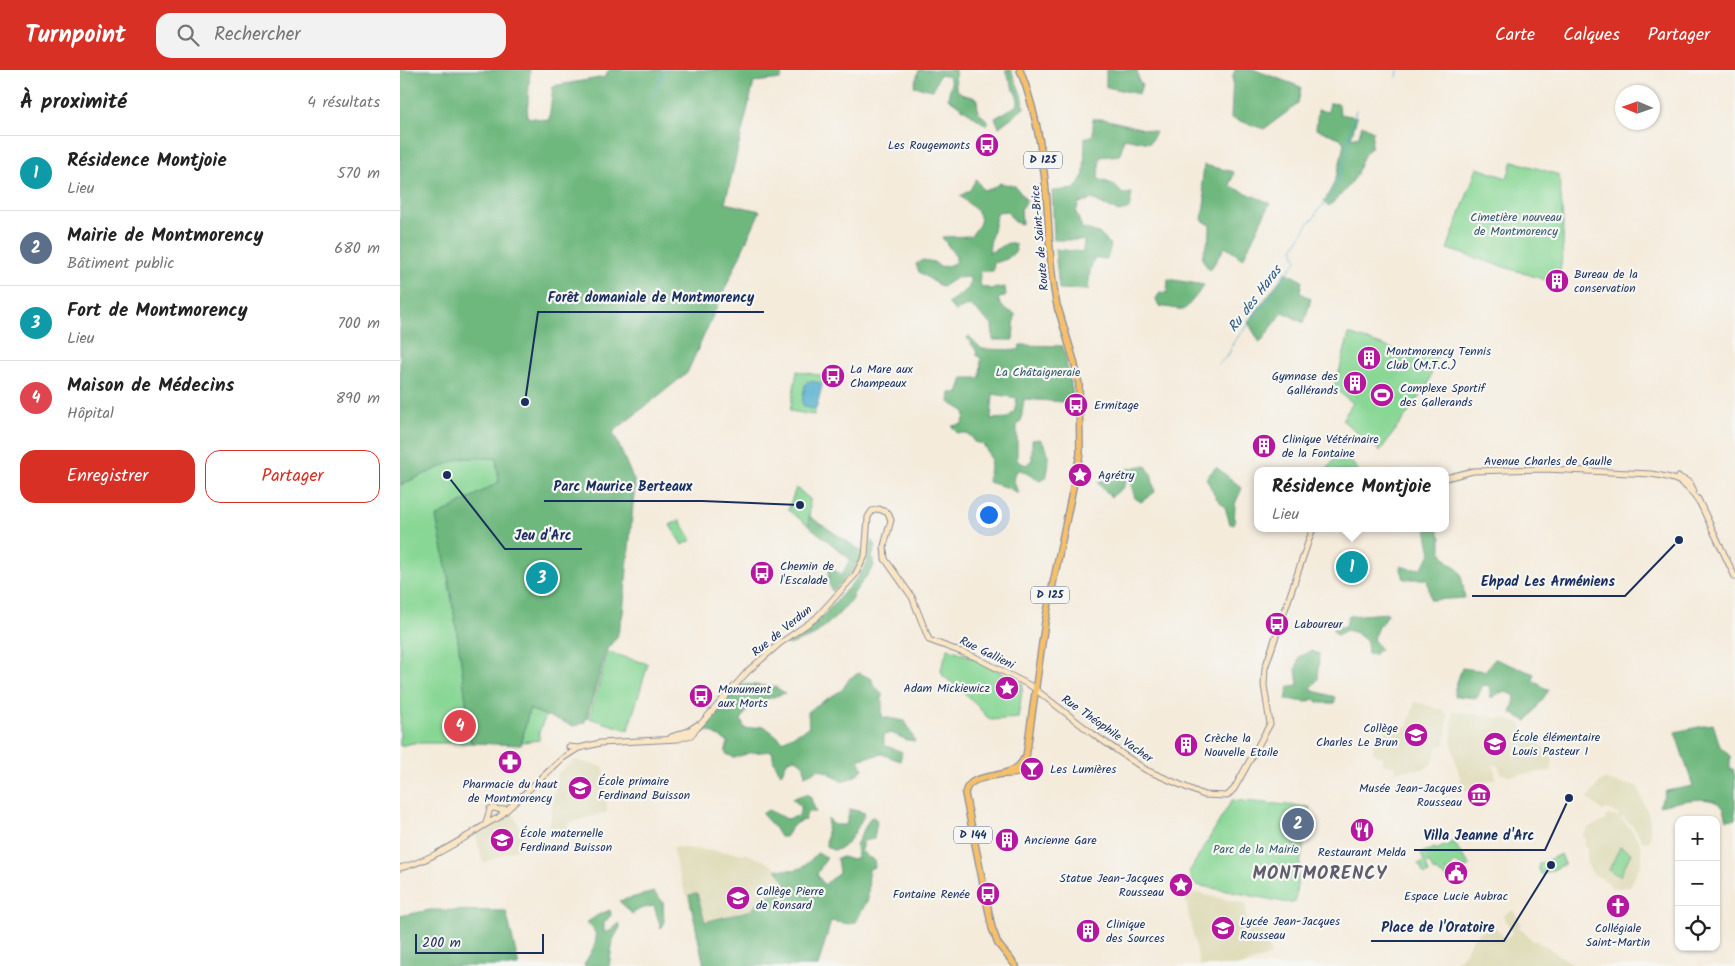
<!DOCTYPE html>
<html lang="fr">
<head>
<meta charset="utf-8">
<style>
	:root { --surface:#fff; --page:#f2f2f2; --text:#222; --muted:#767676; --line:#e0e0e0; --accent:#d93025 }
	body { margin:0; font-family:Kalam,sans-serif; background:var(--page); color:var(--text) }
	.controls { position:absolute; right:15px; bottom:15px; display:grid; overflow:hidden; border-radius:10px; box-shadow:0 1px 4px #0004 }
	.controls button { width:45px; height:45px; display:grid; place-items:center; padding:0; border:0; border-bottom:1px solid var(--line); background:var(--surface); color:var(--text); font:25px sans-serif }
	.compass { position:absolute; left:1215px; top:15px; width:45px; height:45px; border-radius:50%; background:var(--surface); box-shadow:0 1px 4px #0004; rotate:272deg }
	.scale { position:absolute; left:15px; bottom:12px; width:129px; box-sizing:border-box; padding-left:5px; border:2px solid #1b2f5e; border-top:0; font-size:14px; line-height:18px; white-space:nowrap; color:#1b2f5e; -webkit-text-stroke:4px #f6f6f2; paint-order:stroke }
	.you { position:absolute; left:588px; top:444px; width:18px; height:18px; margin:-12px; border:4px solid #fff; border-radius:50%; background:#1a73e8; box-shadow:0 0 0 8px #1a73e833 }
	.badge { display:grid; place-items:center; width:32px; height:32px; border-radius:50%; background:var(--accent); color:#fff; font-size:16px; font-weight:700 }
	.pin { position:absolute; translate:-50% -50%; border:2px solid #fff; box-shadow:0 1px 5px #0006 }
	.popup { position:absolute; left:854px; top:397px; width:195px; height:65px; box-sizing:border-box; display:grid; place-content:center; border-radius:10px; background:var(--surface); filter:drop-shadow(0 1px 4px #0005); font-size:16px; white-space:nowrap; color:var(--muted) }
	.popup b { font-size:19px; color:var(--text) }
	.popup::after { content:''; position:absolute; left:50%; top:100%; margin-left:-10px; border:10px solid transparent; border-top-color:var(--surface) }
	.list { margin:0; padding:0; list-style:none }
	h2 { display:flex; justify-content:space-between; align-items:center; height:65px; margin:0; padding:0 20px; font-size:21px }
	h2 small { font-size:16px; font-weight:400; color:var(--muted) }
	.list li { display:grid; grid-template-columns:32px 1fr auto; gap:15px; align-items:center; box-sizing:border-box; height:75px; padding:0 20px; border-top:1px solid var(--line) }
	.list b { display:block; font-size:19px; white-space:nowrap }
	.list p { margin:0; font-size:16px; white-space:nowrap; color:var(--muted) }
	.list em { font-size:16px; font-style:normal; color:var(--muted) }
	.actions { display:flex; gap:10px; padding:15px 20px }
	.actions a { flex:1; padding:11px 0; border:1px solid var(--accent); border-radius:15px; text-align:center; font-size:18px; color:var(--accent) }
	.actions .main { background:var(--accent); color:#fff }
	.icon { flex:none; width:28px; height:28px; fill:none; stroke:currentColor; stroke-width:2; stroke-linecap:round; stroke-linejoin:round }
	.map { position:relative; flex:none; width:1335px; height:896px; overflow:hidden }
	header { display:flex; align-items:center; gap:30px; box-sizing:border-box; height:70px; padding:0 25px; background:var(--accent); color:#fff }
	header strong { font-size:24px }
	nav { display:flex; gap:28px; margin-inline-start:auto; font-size:18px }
	.search { width:350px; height:45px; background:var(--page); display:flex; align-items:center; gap:12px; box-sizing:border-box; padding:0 18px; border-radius:15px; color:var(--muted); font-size:19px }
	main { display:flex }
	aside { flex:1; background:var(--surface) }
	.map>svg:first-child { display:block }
</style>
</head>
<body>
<header>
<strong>Turnpoint</strong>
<div class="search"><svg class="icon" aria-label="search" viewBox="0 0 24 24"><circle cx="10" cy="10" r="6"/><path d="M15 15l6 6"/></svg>Rechercher</div>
<nav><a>Carte</a><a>Calques</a><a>Partager</a></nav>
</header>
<main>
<aside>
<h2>À proximité<small>4 résultats</small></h2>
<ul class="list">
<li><span class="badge" style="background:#0f9aa8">1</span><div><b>Résidence Montjoie</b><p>Lieu</p></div><em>570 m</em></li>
<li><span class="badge" style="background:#5c6f8a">2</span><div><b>Mairie de Montmorency</b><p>Bâtiment public</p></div><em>680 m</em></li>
<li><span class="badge" style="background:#0f9aa8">3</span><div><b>Fort de Montmorency</b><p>Lieu</p></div><em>700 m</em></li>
<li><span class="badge" style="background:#e0444e">4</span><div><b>Maison de Médecins</b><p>Hôpital</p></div><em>890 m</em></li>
</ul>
<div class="actions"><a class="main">Enregistrer</a><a>Partager</a></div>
</aside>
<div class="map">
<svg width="1335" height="896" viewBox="0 0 1335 896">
	<rect width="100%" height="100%" fill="#f6f6f2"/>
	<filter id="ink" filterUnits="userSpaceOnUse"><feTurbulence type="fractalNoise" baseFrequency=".02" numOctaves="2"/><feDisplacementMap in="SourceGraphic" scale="10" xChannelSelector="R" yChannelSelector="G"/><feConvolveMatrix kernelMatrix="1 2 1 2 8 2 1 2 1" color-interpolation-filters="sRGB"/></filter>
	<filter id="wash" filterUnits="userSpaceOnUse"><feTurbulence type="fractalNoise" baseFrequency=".0096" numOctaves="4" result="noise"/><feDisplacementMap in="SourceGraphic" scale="20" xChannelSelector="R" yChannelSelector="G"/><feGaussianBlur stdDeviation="1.12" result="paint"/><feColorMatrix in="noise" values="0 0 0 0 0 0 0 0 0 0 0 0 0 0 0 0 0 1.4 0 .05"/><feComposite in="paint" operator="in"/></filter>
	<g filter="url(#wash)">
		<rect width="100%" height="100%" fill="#f4ebdb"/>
		<path fill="#e0ddbb" d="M1015 632 1043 640 1048 645 1045 674 1037 677 1032 693 1025 699 996 701V696L983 694V687L975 685V683H973V673L984 674 987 653 1007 657Z
			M1053 641 1106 649 1118 652 1153 688 1151 701 1108 706 1101 703 1098 696 1091 693 1094 696 1096 709 1073 715 1071 719 1063 721 1051 671Z
			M175 690 204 697 207 742 169 753 167 761 149 758 157 704Z
			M1205 710 1238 717 1250 750V771L1243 772 1233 756 1222 747 1221 749 1230 758 1241 774 1242 787 1241 794 1230 816 1220 818H1212L1208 812 1192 803 1187 793V779L1184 775 1186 768 1182 766 1188 758 1206 750 1205 747 1208 745 1217 747 1219 745 1207 739 1203 741 1187 728 1201 711Z
			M111 741 129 774 83 793 76 766Z
			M275 777 347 784 367 792 402 814 302 886 292 841 277 799 273 780Z
			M793 822 846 834V855L864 861 871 885 840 896H800L785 828Z
			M1113 840 1121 853 1119 857 1134 872 1135 870 1173 894 1171 896H1051L1062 887 1073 868 1091 852 1105 869 1112 863 1103 845Z"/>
		<path fill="#89d795" stroke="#52837a" d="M1113 91 1159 105C1162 140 1167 174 1158 209L1156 208 1155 213 1047 179 1077 98 1107 108Z
			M949 264 1008 284 1012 283 1014 280 1037 287 1027 317 980 381 942 350 953 333 932 317 938 306Z
			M397 301 424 306 414 345 390 341Z
			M941 380 959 401H926Z
			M61 388H96L99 412 36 447C53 522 62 597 71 673H12L0 676V415Z
			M396 418 410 429 409 456 388 440Z
			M280 450 292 470 282 475 270 455Z
			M548 578 573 588 623 614 618 648 590 650 567 625 543 606 541 599Z
			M208 582 248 594 228 660 189 648Z
			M129 639 146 646 139 662V670L122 672Z
			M832 730 909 737 911 739 899 799 895 832 893 833 884 832 796 815 793 812 789 802Z
			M1053 769 1059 781 1070 795 1066 798 1055 792 1048 801 1046 799 1045 801 1048 805 1046 808 1036 801 1034 802 1029 792 1026 794 1029 803 1025 805 1021 800 1023 797H1020L1018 794 1024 792 1021 783 1035 778 1036 780 1053 772Z
			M1220 777 1231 783 1220 806 1209 800Z
			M1161 784 1165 794 1144 804H1141L1138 797 1139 794Z"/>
		<path fill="#6eb87e" stroke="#44746e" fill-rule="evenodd" d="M0 0H130L127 47 149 50 153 16 205 7 209 0H382L381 9 354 12 325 133 360 141 287 303 213 362 235 413 223 543 217 567 207 579 187 647 184 653 174 656 129 639 121 675 71 673C62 597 53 522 36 447L99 412 96 388H61L0 415Z
			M519 0H555L556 19 564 25 577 28 578 42 588 51 587 56 548 28 551 13 548 6 539 5 533 20 514 16Z
			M605 0H611L623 29 624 38 599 57 595 48 618 35V29Z
			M706 0H737L739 12 742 14 739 24 706 17Z
			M835 0H855L901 17 898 34 864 59 831 48 833 6Z
			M930 33 939 34 940 44 957 47 951 68 959 66 962 55 973 61 971 78C960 85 961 98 954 109 947 119 938 128 929 136L924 132C936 113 940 95 944 73L940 68 916 59 918 40 928 42Z
			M693 49H704L756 62 750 73 724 68 720 85 700 87 698 109 713 114 723 124 732 123 729 139 719 142 692 129 679 133 676 142 682 158 699 163 711 175 707 189 694 188 690 201 688 220 659 219 655 179 683 182 684 170H654L652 121 675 119 684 104 685 68 693 65Z
			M804 95 834 102 830 116 870 133 843 189 825 177 810 200C796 185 805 183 809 167 810 164 810 159 810 155L802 150 805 128 802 114Z
			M576 109 583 120 591 119 600 113 615 116 627 131 621 139 622 154 614 152 607 141 597 142C594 157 590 169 589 183L608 173 615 174 616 181 607 189 594 193 593 201H581L579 212 582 217 592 219 605 217 606 225 598 229C601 238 607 240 615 244L613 270H593L592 255 570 235 555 241 548 233 569 218 570 207 556 208 542 217 519 202 516 194 523 190 534 192 540 197 550 195 556 192V187L542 167 571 166 579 155 581 149 576 140 560 126 570 120Z
			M886 202 902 211 900 222 911 229 904 253 883 242 860 273 848 252Z
			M768 209 804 215 797 225 784 240 759 236 756 229 760 222 767 223Z
			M569 266 582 279 619 280 620 275 663 276 674 329 665 332 624 329 621 351 617 353V391L626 395 632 390V370L640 369C651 381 650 393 646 408L640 411 619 399 613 407 618 424 609 418 588 412 591 389 583 374 574 372 572 367 566 363H557L552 356 562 354 565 347 564 341 549 332 550 323H558L563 308H580L581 288 577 286 576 280 567 268ZM593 324 617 328 615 340 608 348 591 349Z
			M741 396H746L751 404 755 422 741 432 735 428 730 412H724V417L711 427 698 413 723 400Z
			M816 397 842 418 835 434 834 454H830L825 437 816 428 806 408Z
			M409 446 463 482C456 499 446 510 432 521L428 510 429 496 442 505 450 489 409 456Z
			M1026 458H1037L1041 468V482L1050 494 1056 497 1061 504 1065 528 1031 530 1027 509H1004L1000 496 1011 499 1021 498 1031 484Z
			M472 470 476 476 472 486 474 496 454 523 452 529 436 547 413 566 390 575 386 574 418 551 457 508 466 495Z
			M988 543 984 551 978 557 973 569 980 579 974 585 968 584 967 571 956 563 947 560 937 565 932 559 946 556 948 546Z
			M910 581 919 584 918 609 912 617 911 620 935 627V633H920L914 629 906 632 886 629 889 616 898 615 896 599 899 587Z
			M1095 589 1134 604 1133 611 1149 620 1127 651 1111 643 1115 629 1114 625C1106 622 1100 620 1094 627H1090V616L1083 615 1077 628 1055 626V618L1062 598 1085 601Z
			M459 603 472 609 473 615 482 623V647L505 651 515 671 507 670 491 663 484 665V675L502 682 500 691 482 684 459 689 463 699 454 707 441 711 429 703 419 699 405 706 404 695 395 688 388 690 381 704 374 692 372 681 349 683 334 688 325 683 328 672 309 661 304 662 302 659 323 633 342 614 375 617 385 623 350 635 341 650 345 659 364 656 383 671 409 657 408 642 420 633 442 620 450 608Z
			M1313 654 1320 676 1330 686V699H1333L1335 707V749L1327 750C1326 747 1325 742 1324 739 1313 721 1275 733 1259 736L1266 721 1293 716 1275 662Z
			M405 724 410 726 416 742H407L405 750C394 751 391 759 385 767H380L374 757 362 744 368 740 387 749 399 746 401 736 392 729Z
			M450 739 465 743C459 755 443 792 426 776L428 748 434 755H446Z
			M474 747 477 751 474 769 463 771 461 781 468 787 474 790 475 797 469 799 468 829 456 852 450 854 431 851 418 896H304L289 825 297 823 305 852 352 840 362 827 387 820 385 811 376 799C400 801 401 801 417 783L427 787 417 804 424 815 439 803 437 788 443 787 448 789 457 788 456 775 470 748Z
			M254 822 263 832 264 854 261 858 254 836 240 839 232 844 219 831Z
			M30 840 106 841 119 896H0V846Z
			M210 840 211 845 204 853V862H208L219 853 220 857 213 870 209 896H184C189 881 207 867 186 853L198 845Z"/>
		<path fill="#4eadcd" stroke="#346e96" d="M408 311 421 313 422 316 416 339 404 337 402 332 405 315Z"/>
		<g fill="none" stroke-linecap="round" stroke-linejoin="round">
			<path stroke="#4eadcd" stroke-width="1" d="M997 7 998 0
				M253 28 264 0
				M818 295 829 284 833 273 849 254 859 239 864 236 867 231H868L897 190 893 179 909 152 914 148 918 140 929 130 934 120 944 94 950 62 956 40"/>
		</g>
	</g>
	<g filter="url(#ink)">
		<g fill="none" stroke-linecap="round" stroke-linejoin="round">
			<g stroke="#888d9c" stroke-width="7">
				<path id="secondary" d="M1279 407 1290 413 1294 421
					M1046 408 1073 401 1145 399 1251 404C1276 408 1284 410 1298 431
					M1298 429 1335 507
					M271 667 288 661 297 655
					M169 677 179 678 200 673 278 669 291 665 348 601 379 574 416 548 455 505 465 486 468 447 472 441 479 439 488 443 491 450 484 476 485 489 512 527 529 570 575 587 631 616 693 664 746 700 804 725 827 726 834 719 870 654 864 615 865 598 913 458
					M86 753 90 739 94 738 100 740 105 739
					M0 798C25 792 49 777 71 764 80 758 88 752 98 748L163 688 177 679"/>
			</g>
			<g stroke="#888d9c" stroke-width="8">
				<path id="primary" d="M620 0C639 48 645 98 648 149 650 179 651 210 658 240
					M603 704C613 704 621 705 625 694L645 552 680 384 679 314 674 291 658 238
					M616 896 598 874 592 858 565 724C568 699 611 713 623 690"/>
			</g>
			<use href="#secondary" stroke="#fbe6c4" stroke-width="5"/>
			<use href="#primary" stroke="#f6c06b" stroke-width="5.5"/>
		</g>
	</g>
	<defs>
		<g id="bus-disc" transform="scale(1.25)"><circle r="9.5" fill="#b5179e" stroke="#f6f6f2"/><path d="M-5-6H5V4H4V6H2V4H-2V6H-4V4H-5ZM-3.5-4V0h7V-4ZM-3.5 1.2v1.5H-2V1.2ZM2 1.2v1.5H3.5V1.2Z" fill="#fff"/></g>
		<g id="building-disc" transform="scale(1.25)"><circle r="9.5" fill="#b5179e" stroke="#f6f6f2"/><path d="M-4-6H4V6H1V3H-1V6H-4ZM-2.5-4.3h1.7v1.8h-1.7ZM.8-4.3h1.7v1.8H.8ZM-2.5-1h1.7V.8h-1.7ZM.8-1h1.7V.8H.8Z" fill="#fff"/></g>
		<g id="stadium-disc" transform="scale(1.25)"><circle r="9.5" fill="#b5179e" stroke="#f6f6f2"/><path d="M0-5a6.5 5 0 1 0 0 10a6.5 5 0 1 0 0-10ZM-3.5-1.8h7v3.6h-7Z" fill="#fff"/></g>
		<g id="sight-disc" transform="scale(1.25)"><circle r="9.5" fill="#b5179e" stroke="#f6f6f2"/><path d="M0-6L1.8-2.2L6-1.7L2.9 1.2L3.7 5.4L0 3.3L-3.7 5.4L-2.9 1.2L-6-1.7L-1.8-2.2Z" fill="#fff"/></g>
		<g id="school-disc" transform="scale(1.25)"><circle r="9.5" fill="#b5179e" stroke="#f6f6f2"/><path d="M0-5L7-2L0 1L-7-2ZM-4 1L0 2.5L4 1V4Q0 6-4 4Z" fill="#fff"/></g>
		<g id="pharmacy-disc" transform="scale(1.25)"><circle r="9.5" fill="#b5179e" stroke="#f6f6f2"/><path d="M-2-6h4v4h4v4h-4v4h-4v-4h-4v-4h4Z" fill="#fff"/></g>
		<g id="bar-disc" transform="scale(1.25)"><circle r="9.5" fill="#b5179e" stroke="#f6f6f2"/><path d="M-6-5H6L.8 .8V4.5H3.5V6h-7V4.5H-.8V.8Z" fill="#fff"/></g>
		<g id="museum-disc" transform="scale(1.25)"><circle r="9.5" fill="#b5179e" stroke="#f6f6f2"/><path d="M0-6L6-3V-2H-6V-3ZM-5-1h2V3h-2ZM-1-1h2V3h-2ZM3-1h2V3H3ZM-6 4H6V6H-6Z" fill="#fff"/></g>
		<g id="restaurant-disc" transform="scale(1.25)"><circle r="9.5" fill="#b5179e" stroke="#f6f6f2"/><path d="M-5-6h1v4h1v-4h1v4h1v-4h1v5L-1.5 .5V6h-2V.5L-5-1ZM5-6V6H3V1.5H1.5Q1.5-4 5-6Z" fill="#fff"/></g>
		<g id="civic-disc" transform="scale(1.25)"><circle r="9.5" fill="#b5179e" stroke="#f6f6f2"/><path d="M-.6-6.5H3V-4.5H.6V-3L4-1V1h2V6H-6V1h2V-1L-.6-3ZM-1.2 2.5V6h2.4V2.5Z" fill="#fff"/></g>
		<g id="church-disc" transform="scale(1.25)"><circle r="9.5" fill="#b5179e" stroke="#f6f6f2"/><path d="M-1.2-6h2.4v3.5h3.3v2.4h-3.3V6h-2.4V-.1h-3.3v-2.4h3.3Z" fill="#fff"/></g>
	</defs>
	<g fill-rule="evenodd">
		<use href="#bus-disc" x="587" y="75"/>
		<use href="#building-disc" x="1157" y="211"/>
		<use href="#building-disc" x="969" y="288"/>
		<use href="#bus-disc" x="433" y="306"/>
		<use href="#building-disc" x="955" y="313"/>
		<use href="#stadium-disc" x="982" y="325"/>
		<use href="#bus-disc" x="676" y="335"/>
		<use href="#building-disc" x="864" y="376"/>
		<use href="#sight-disc" x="680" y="405"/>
		<use href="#bus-disc" x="362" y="503"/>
		<use href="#bus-disc" x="877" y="554"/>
		<use href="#sight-disc" x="607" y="618"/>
		<use href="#bus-disc" x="301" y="626"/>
		<use href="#school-disc" x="1016" y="665"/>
		<use href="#school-disc" x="1095" y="674"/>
		<use href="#building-disc" x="786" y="675"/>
		<use href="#pharmacy-disc" x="110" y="692"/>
		<use href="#bar-disc" x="632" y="699"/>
		<use href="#school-disc" x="180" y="718"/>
		<use href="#museum-disc" x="1079" y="725"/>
		<use href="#restaurant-disc" x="962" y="760"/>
		<use href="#school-disc" x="102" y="770"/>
		<use href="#building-disc" x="607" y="770"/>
		<use href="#civic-disc" x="1056" y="803"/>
		<use href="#sight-disc" x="781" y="815"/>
		<use href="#bus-disc" x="588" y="824"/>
		<use href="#school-disc" x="338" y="828"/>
		<use href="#church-disc" x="1218" y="836"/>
		<use href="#school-disc" x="823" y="858"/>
		<use href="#building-disc" x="688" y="861"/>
	</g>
	<g text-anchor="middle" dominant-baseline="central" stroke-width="4.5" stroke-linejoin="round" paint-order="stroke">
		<g fill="#f6f6f2" stroke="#5d6b8a" stroke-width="1">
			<rect x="624" y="81.5" width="38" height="17" rx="4"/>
			<rect x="631" y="516.5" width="38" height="17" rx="4"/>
			<rect x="554" y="756.5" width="38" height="17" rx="4"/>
		</g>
		<g font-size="11" font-weight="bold" fill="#1b2f5e">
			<text x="643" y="90">D 125</text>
			<text x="650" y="525">D 125</text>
			<text x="573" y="765">D 144</text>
		</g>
		<g font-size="12" fill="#1b2f5e" stroke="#f6f6f2" text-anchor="start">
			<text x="570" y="75" text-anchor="end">Les Rougemonts</text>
			<text x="1174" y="204">Bureau de la<tspan x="1174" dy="14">conservation</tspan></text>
			<text x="986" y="281">Montmorency Tennis<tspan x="986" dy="14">Club (M.T.C.)</tspan></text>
			<text x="450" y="299">La Mare aux<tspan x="450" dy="14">Champeaux</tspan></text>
			<text x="938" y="306" text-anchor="end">Gymnase des<tspan x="938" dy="14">Gallérands</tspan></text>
			<text x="1000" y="318">Complexe Sportif<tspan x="1000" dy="14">des Gallerands</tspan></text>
			<text x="694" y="335">Ermitage</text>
			<text x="882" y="369">Clinique Vétérinaire<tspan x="882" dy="14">de la Fontaine</tspan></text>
			<text x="698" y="405">Agrétry</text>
			<text x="380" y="496">Chemin de<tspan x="380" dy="14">l'Escalade</tspan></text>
			<text x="894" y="554">Laboureur</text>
			<text x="590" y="618" text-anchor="end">Adam Mickiewicz</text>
			<text x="318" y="619">Monument<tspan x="318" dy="14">aux Morts</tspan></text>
			<text x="998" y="658" text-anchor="end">Collège<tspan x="998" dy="14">Charles Le Brun</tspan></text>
			<text x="1112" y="667">École élémentaire<tspan x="1112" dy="14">Louis Pasteur 1</tspan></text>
			<text x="804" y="668">Crèche la<tspan x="804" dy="14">Nouvelle Etoile</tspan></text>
			<text x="650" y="699">Les Lumières</text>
			<text x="198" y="711">École primaire<tspan x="198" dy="14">Ferdinand Buisson</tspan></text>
			<text x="110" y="714" text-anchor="middle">Pharmacie du haut<tspan x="110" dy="14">de Montmorency</tspan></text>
			<text x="1062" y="718" text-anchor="end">Musée Jean-Jacques<tspan x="1062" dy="14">Rousseau</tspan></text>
			<text x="120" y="763">École maternelle<tspan x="120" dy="14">Ferdinand Buisson</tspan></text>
			<text x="624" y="770">Ancienne Gare</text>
			<text x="962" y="782" text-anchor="middle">Restaurant Melda</text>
			<text x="764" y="808" text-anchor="end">Statue Jean-Jacques<tspan x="764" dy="14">Rousseau</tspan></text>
			<text x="356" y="821">Collège Pierre<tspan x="356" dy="14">de Ronsard</tspan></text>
			<text x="570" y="824" text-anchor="end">Fontaine Renée</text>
			<text x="1056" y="826" text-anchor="middle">Espace Lucie Aubrac</text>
			<text x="840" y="851">Lycée Jean-Jacques<tspan x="840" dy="14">Rousseau</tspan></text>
			<text x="706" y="854">Clinique<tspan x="706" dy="14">des Sources</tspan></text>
			<text x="1218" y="858" text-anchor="middle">Collégiale<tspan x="1218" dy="14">Saint-Martin</tspan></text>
		</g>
		<g font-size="12" fill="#36596c" stroke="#f6f6f2">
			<text x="1116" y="147">Cimetière nouveau<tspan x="1116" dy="14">de Montmorency</tspan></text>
			<text x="638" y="302">La Châtaigneraie</text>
			<text x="856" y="779">Parc de la Mairie</text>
		</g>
		<g font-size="12" fill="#1b2f5e" stroke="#f6f6f2">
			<text transform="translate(640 168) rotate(-95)">Route de Saint-Brice</text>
			<text x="1148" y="391">Avenue Charles de Gaulle</text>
			<text transform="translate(382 561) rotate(-39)">Rue de Verdun</text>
			<text transform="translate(587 583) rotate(26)">Rue Gallieni</text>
			<text transform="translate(707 659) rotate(35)">Rue Théophile Vacher</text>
		</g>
		<g font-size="14" font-style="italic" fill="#2d5b85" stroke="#f6f6f2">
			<text transform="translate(855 229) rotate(-53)">Ru des Haras</text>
		</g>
		<g font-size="18" font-weight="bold" letter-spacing="1" fill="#615d6d" stroke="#f6f6f2">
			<text x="920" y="804">MONTMORENCY</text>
		</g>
	</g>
	<path fill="none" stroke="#1b2f5e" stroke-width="2" d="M125 332L138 242H364M400 435L302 431H144M47 405L105 479H182M1279 470L1225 526H1072M1169 728L1145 780H1014M1151 795L1104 871H971"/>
	<g fill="#1b2f5e" stroke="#f6f6f2" stroke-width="2">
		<circle cx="125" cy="332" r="5"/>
		<circle cx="400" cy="435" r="5"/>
		<circle cx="47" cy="405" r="5"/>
		<circle cx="1279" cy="470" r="5"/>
		<circle cx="1169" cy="728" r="5"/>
		<circle cx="1151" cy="795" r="5"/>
	</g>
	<g font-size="14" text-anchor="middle" font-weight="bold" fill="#1b2f5e" stroke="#f6f6f2" stroke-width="4.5" stroke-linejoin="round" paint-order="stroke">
		<text x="251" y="232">Forêt domaniale de Montmorency</text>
		<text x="223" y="421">Parc Maurice Berteaux</text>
		<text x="143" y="470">Jeu d'Arc</text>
		<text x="1148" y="516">Ehpad Les Arméniens</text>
		<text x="1079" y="770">Villa Jeanne d'Arc</text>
		<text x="1038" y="862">Place de l'Oratoire</text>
	</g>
</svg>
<div class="controls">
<button>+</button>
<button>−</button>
<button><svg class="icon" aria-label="locate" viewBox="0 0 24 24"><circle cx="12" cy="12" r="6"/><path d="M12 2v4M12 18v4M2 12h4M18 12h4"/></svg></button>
</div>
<svg class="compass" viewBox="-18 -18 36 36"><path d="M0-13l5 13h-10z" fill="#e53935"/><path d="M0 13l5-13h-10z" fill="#767676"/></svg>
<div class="scale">200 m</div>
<div class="you"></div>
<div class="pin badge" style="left:952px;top:497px;background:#0f9aa8">1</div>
<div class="popup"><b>Résidence Montjoie</b>Lieu</div>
<div class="pin badge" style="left:898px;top:754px;background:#5c6f8a">2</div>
<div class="pin badge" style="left:142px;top:508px;background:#0f9aa8">3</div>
<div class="pin badge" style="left:60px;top:656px;background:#e0444e">4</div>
</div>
</main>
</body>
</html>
